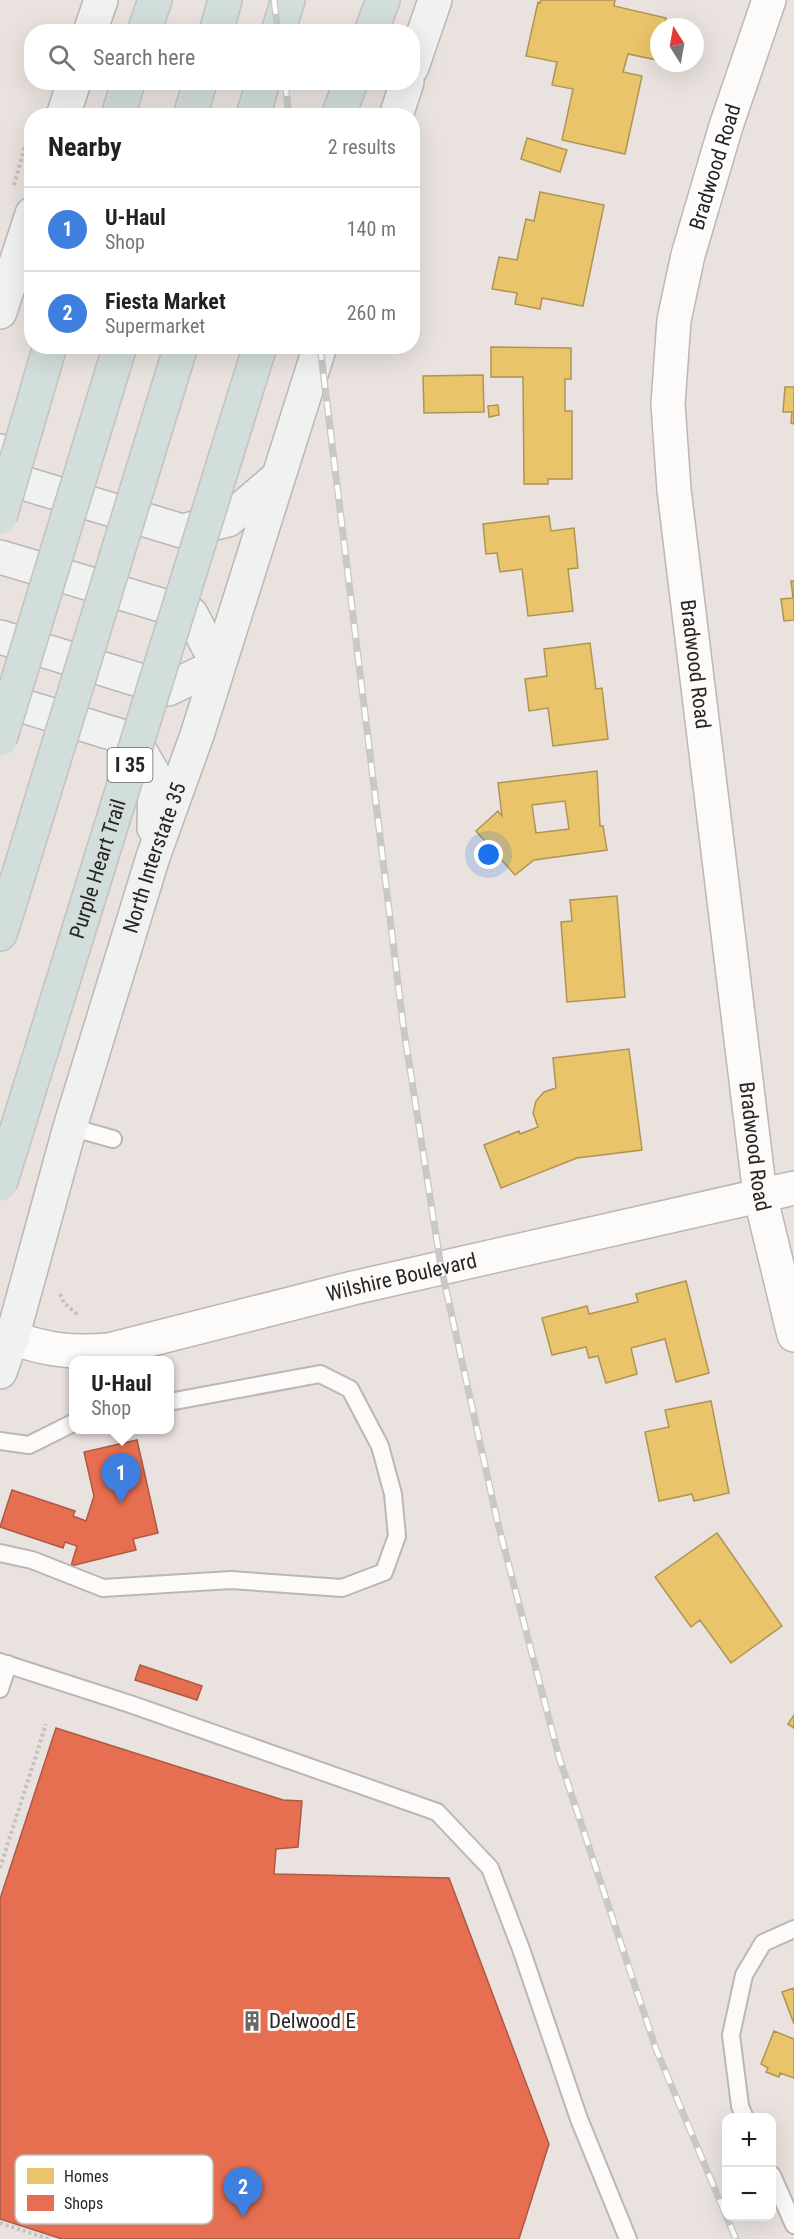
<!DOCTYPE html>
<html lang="en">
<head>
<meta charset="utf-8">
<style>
	:root { --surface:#fff; --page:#f2f2f2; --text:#222; --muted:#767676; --line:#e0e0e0; --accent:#2563eb }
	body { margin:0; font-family:"Roboto Condensed",sans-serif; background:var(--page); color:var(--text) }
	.controls { position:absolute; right:18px; bottom:18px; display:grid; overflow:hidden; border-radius:12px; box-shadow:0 6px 24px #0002 }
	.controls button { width:54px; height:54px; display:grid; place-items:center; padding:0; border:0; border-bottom:2px solid var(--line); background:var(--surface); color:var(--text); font:30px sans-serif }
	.compass { position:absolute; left:650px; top:18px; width:54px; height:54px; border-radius:50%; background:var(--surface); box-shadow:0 6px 24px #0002; rotate:349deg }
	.you { position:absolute; left:489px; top:855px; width:21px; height:21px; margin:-15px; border:4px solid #fff; border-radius:50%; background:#1a73e8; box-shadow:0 0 0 9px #1a73e833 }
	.badge { display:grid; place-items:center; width:39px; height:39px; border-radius:50%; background:var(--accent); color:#fff; font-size:20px; font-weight:700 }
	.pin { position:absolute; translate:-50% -50px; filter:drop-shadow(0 2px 3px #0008) }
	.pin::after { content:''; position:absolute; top:32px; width:21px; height:18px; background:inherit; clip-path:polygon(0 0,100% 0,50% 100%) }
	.popup { position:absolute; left:69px; top:1356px; width:105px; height:78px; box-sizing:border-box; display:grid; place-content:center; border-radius:12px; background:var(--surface); filter:drop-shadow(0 2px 4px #0005); font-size:20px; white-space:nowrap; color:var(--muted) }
	.popup b { font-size:22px; color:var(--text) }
	.popup::after { content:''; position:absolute; left:50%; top:100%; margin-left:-12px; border:12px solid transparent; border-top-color:var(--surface) }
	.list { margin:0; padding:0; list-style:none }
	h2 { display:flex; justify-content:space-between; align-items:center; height:78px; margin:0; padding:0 24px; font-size:26px }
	h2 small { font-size:20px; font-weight:400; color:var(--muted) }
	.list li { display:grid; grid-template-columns:39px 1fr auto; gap:18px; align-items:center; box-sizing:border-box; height:84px; padding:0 24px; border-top:2px solid var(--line) }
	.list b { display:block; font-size:22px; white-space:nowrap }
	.list p { margin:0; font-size:20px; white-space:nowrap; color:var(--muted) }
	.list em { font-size:20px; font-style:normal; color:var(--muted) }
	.icon { flex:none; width:33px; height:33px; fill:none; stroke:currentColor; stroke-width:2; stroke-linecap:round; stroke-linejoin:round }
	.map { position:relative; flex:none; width:794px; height:2239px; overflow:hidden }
	.search { position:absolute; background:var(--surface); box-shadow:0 6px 24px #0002; left:24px; top:24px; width:396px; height:66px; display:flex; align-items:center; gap:15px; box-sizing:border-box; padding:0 21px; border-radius:24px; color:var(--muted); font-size:22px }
	.panel { position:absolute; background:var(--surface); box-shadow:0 6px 24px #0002; left:24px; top:108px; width:396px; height:246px; border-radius:24px }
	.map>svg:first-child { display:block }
</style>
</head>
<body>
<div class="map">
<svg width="794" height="2239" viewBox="0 0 794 2239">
	<rect width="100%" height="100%" fill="#e9e2de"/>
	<path fill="#e9c46a" stroke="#af9454" stroke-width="1.5" fill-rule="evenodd" d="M541 0H615L614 6 666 18 664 27H659L657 60 628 54 623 72 642 76 625 154 562 140 573 89 552 85 557 62 526 56 538 2 540 3Z
		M527 138 567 150 560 172 521 159Z
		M540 192 604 205 583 306 542 298 540 309 515 304 517 293 492 289 499 257 517 260 526 219 534 221Z
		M491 347 571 348V379H565V411H572V479H548V484H524L523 377H491Z
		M483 375 484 412 424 413 423 376Z
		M785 387H794V424L791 423 792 412H783Z
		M498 405 499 415 489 417 488 406Z
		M549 516 551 531 574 528 578 568 568 569 573 611 528 616 522 569 500 572 497 553 486 554 483 524Z
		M791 581H794V620L784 621 781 599 793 598Z
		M590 643 596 689 602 688 608 739 553 746 548 708 529 711 525 679 547 676 544 649Z
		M597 771 600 826H603L607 850 534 860 515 875 476 831 498 811 502 816 498 783ZM565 801 569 829 536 833 532 805Z
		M617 896 625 997 567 1002 561 922 572 921 570 900Z
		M629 1049 642 1150 577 1158 501 1188 484 1145 519 1131 520 1134 538 1127 533 1113 536 1101 544 1092 556 1088 553 1058Z
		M686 1281 709 1373 676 1382 665 1339 631 1348 637 1374 606 1383 598 1356 589 1358 586 1347 552 1355 542 1318 587 1306 589 1314 638 1302 636 1294Z
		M711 1401 729 1493 694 1501 692 1494 659 1501 645 1432 669 1427 665 1410Z
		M717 1533 782 1626 731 1663 700 1620 691 1627 655 1577Z
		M794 1715V1728L788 1724Z
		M794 1988V2024L782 1992Z
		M774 2031 794 2039V2078L780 2073 779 2077 766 2072 768 2068 761 2064Z"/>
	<path fill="#e76f51" stroke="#ae5943" stroke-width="1.5" d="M137 1440 158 1533 133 1539 136 1550 71 1566 77 1546 65 1542 63 1548 0 1527 12 1490 75 1511 73 1516 86 1521 94 1496 84 1452Z
		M140 1665 202 1686 197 1700 135 1680Z
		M56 1728 283 1800 302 1801 298 1847 276 1849 274 1874 449 1878 549 2144 519 2239H62L0 2219V1899Z"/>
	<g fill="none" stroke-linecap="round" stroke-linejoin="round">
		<g stroke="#bcb7b4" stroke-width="20">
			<path id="lane" d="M70 1127 113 1139
				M0 1441 29 1445 73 1423
				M0 1553 32 1560 103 1588 231 1580 342 1588 384 1572 397 1536 393 1494 380 1446 350 1389 320 1374 169 1402
				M0 1662 130 1704 437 1812 490 1868 521 1949 579 2119 628 2239
				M0 1689 8 1664
				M745 2118 740 2106 731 2035 744 1975 763 1943 794 1929
				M772 2175 794 2225"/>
		</g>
		<g stroke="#bcb7b4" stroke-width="36">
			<g id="street">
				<path id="s1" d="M769 0 726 126 688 255 674 320 668 404 674 490 760 1195 794 1335"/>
				<path id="s2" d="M12 1338C48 1350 70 1353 109 1350L353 1288 794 1188"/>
			</g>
		</g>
		<g stroke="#bcb7b4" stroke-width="36">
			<g id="secondary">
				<path d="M90 32 101 0"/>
				<path d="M412 67 435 0"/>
				<path d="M63 116 74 82"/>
				<path d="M396 116 407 82"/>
				<path d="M0 312 32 214"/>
				<path d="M0 451 23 483 182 531 228 520 278 477"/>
				<path d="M0 557 191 614 218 665"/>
				<path d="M0 637 168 689 218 665"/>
				<path d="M0 699 134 740 155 777 154 828"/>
				<path id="s3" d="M0 1372 12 1338 70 1127 153 857 197 735 320 346"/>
			</g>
		</g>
		<g stroke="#c4c1bf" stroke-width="36">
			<path id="highway" d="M144 32 155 0
				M216 32 225 0
				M278 32 288 0
				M371 32 383 0
				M118 116 128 82
				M190 116 200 82
				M253 116 263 82
				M338 116 351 82
				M0 934 13 893"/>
		</g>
		<path stroke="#c4c1c0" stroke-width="4" stroke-dasharray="3 3" stroke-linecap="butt" d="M14 185 30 129
			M60 1294 64 1303 78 1315
			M0 1868 46 1724
			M0 2223 49 2239"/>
		<use href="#lane" stroke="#fcfbfa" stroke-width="16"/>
		<use href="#street" stroke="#fcfbfa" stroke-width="33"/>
		<use href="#secondary" stroke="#eff2f1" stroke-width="33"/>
		<use href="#highway" stroke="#d2dedb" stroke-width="33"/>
		<g stroke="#cac8c7" stroke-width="7">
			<path id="rail" d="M274 0 278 32
				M285 82 289 116
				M320 346 403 1024 441 1267 498 1524 559 1757 656 2049 736 2239"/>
		</g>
		<use href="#rail" stroke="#fff" stroke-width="4.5" stroke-dasharray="14" stroke-linecap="butt"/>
		<g stroke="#c4c1bf" stroke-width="36" stroke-linecap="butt">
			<g id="highway-bridge">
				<path d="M0 517 50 346"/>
				<path d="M0 739 120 346"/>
				<path d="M13 893 181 346"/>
				<path id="s4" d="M0 1184 260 346"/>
			</g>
		</g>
		<use href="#highway-bridge" stroke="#d2dedb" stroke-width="33"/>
	</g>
	<defs>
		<g id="building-bare" transform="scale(1.62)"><path d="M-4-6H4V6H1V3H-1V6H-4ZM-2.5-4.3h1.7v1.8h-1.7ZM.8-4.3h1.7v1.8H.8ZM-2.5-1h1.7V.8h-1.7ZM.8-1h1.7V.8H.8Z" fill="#6c6764" stroke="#fff" stroke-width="2.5" paint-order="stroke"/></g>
	</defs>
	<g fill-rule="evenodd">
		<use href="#building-bare" x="252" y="2021"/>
	</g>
	<g text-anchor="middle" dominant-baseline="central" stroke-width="6" stroke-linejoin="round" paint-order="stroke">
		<rect fill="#fff" stroke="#696664" stroke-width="1.5" x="107.5" y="748" width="45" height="34" rx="4.5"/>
		<g font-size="20" font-weight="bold" fill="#292522">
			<text x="130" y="765">I 35</text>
		</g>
		<g font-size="21" fill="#292522" stroke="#fff">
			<text transform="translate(715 167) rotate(-73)">Bradwood Road</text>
			<text stroke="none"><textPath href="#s1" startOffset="680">Bradwood Road</textPath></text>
			<text stroke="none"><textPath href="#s3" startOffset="537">North Interstate 35</textPath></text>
			<text stroke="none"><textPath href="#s4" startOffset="330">Purple Heart Trail</textPath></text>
			<text stroke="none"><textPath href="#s1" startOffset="1166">Bradwood Road</textPath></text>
			<text stroke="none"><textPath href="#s2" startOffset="400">Wilshire Boulevard</textPath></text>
		</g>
		<g font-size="21" fill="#292522" stroke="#fff" text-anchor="start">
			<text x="269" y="2021">Delwood E</text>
		</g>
	</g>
	<rect x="15" y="2155" width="198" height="69" rx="9" fill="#fff" stroke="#bfbebd" stroke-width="1.5"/>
	<rect x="27" y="2168" width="27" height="16" fill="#e9c46a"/>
	<rect x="27" y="2195" width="27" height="16" fill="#e76f51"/>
	<g font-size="16" fill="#292522">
		<text x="64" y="2182">Homes</text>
		<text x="64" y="2209">Shops</text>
	</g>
</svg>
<div class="controls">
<button>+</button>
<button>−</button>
</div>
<svg class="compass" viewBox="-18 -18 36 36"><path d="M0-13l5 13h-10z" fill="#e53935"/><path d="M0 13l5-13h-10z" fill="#767676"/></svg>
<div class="you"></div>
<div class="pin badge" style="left:121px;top:1503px;background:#3f7fe0">1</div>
<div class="popup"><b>U-Haul</b>Shop</div>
<div class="pin badge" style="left:243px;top:2217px;background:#3f7fe0">2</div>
<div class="search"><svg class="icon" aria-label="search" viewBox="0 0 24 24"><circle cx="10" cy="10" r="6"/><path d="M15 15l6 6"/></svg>Search here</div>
<section class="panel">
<h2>Nearby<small>2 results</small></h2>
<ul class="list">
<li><span class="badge" style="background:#3f7fe0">1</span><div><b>U-Haul</b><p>Shop</p></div><em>140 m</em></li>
<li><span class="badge" style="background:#3f7fe0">2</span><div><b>Fiesta Market</b><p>Supermarket</p></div><em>260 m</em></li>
</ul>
</section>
</div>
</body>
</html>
